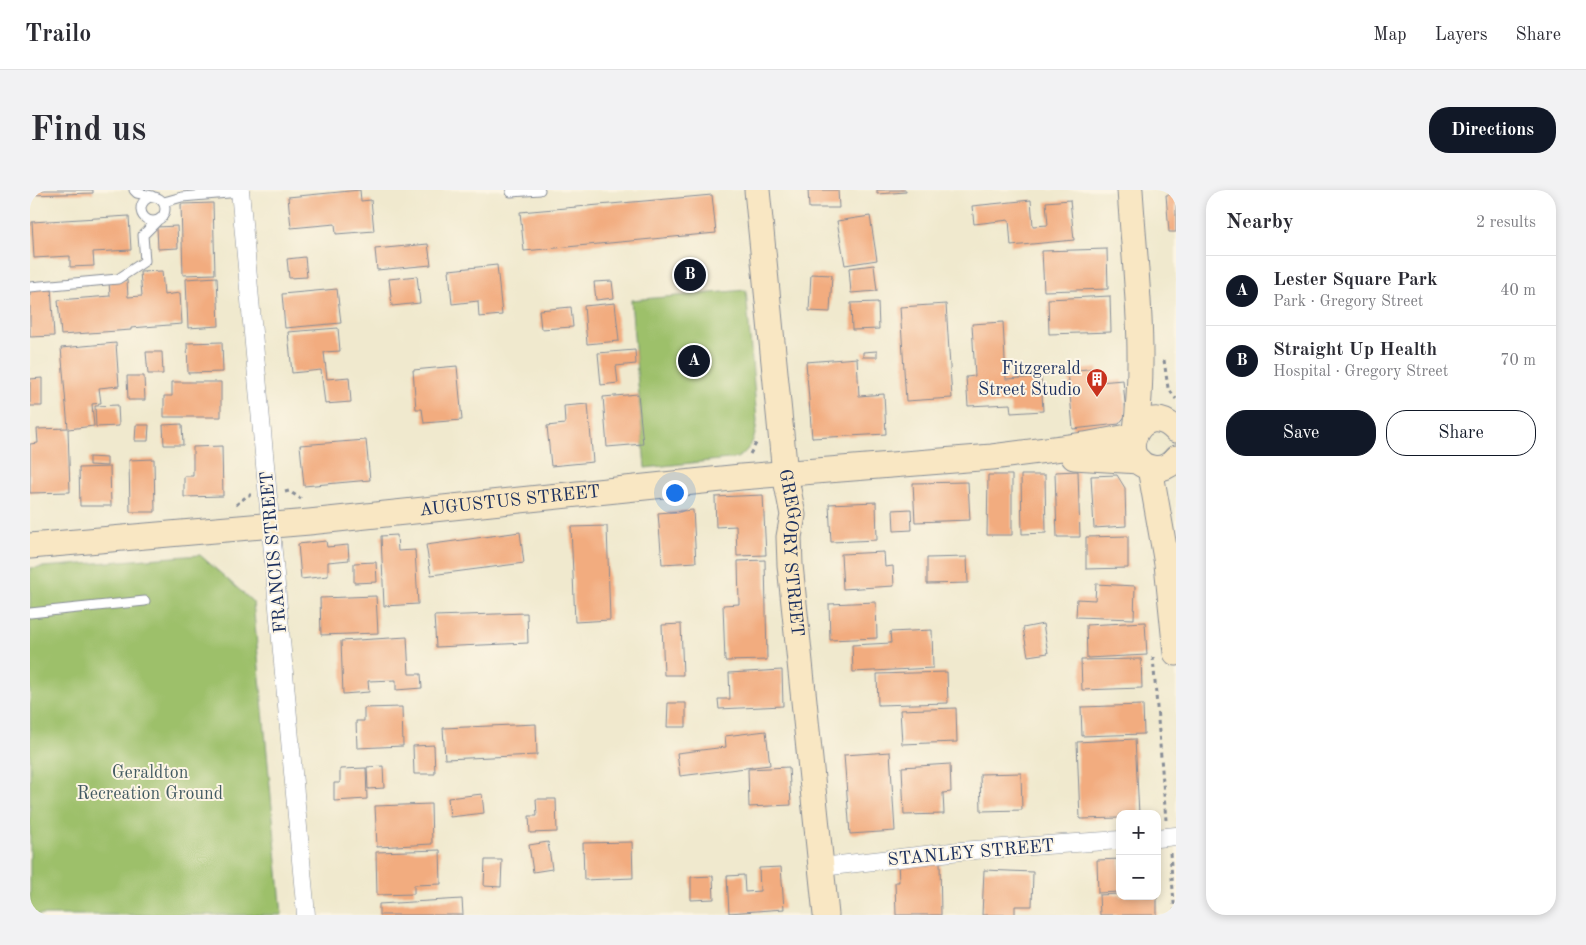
<!DOCTYPE html>
<html lang="en">
<head>
<meta charset="utf-8">
<style>
	:root { --surface:#fff; --page:#f2f2f3; --text:#2b2b33; --muted:#7c7c81; --line:#e1e1e2; --accent:#111827 }
	body { margin:0; font-family:"Old Standard TT",serif; background:var(--page); color:var(--text) }
	.controls { position:absolute; right:15px; bottom:15px; display:grid; overflow:hidden; border-radius:10px; box-shadow:0 2px 8px #0003 }
	.controls button { width:45px; height:45px; display:grid; place-items:center; padding:0; border:0; border-bottom:1px solid var(--line); background:var(--surface); color:var(--text); font:25px sans-serif }
	.you { position:absolute; left:644px; top:302px; width:18px; height:18px; margin:-12px; border:4px solid #fff; border-radius:50%; background:#1a73e8; box-shadow:0 0 0 8px #1a73e833 }
	.badge { display:grid; place-items:center; width:32px; height:32px; border-radius:50%; background:var(--accent); color:#fff; font-size:16px; font-weight:700 }
	.pin { position:absolute; translate:-50% -50%; border:2px solid #fff; box-shadow:0 1px 5px #0006 }
	.list { margin:0; padding:0; list-style:none }
	h2 { display:flex; justify-content:space-between; align-items:center; height:65px; margin:0; padding:0 20px; font-size:21px }
	h2 small { font-size:16px; font-weight:400; color:var(--muted) }
	.list li { display:grid; grid-template-columns:32px 1fr auto; gap:15px; align-items:center; box-sizing:border-box; height:70px; padding:0 20px; border-top:1px solid var(--line) }
	.list b { display:block; font-size:19px; white-space:nowrap }
	.list p { margin:0; font-size:16px; white-space:nowrap; color:var(--muted) }
	.list em { font-size:16px; font-style:normal; color:var(--muted) }
	.actions { display:flex; gap:10px; padding:15px 20px }
	.actions a { flex:1; padding:11px 0; border:1px solid var(--accent); border-radius:20px; text-align:center; font-size:18px; color:var(--accent) }
	.actions .main { background:var(--accent); color:#fff }
	.map { position:relative; flex:none; width:1146px; height:725px; overflow:hidden; border-radius:20px }
	header { display:flex; align-items:center; gap:30px; box-sizing:border-box; height:70px; padding:0 25px; background:var(--surface); border-bottom:1px solid var(--line) }
	header strong { font-size:24px }
	nav { display:flex; gap:28px; margin-inline-start:auto; font-size:18px }
	.intro { display:flex; align-items:center; justify-content:space-between; box-sizing:border-box; height:120px; padding:0 30px }
	h1 { margin:0; font-size:35px }
	.button { padding:12px 22px; border-radius:20px; background:var(--accent); color:#fff; font-size:18px; font-weight:700 }
	main { display:flex; gap:30px; padding:0 30px }
	aside { flex:1; background:var(--surface); border-radius:20px; box-shadow:0 2px 8px #0003 }
	.map>svg:first-child { display:block }
</style>
</head>
<body>
<header>
<strong>Trailo</strong>
<nav><a>Map</a><a>Layers</a><a>Share</a></nav>
</header>
<div class="intro"><h1>Find us</h1><a class="button">Directions</a></div>
<main>
<div class="map">
<svg width="1146" height="725" viewBox="0 0 1146 725">
	<rect width="100%" height="100%" fill="#fcf5e5"/>
	<filter id="ink" filterUnits="userSpaceOnUse"><feTurbulence type="fractalNoise" baseFrequency=".02" numOctaves="2"/><feDisplacementMap in="SourceGraphic" scale="10" xChannelSelector="R" yChannelSelector="G"/><feConvolveMatrix kernelMatrix="1 2 1 2 8 2 1 2 1" color-interpolation-filters="sRGB"/></filter>
	<filter id="wash" filterUnits="userSpaceOnUse"><feTurbulence type="fractalNoise" baseFrequency=".0096" numOctaves="4" result="noise"/><feDisplacementMap in="SourceGraphic" scale="20" xChannelSelector="R" yChannelSelector="G"/><feGaussianBlur stdDeviation="1.12" result="paint"/><feColorMatrix in="noise" values="0 0 0 0 0 0 0 0 0 0 0 0 0 0 0 0 0 1.4 0 .05"/><feComposite in="paint" operator="in"/></filter>
	<g filter="url(#wash)">
		<rect width="100%" height="100%" fill="#f0e9ce"/>
		<path fill="#9dc06a" stroke="#5c7864" d="M716 100 727 231C726 247 721 260 707 268L615 278 601 110Z
			M170 365 223 412 252 725H0V378Z"/>
		<g id="blocks">
			<path fill="#f2ac7f" d="M1 0H63V3L1 5Z
				M330 0 331 11 341 10 344 41 306 44 305 34 261 38 258 7Z
				M778 0H808L809 18H779Z
				M847 0H876V2L847 4Z
				M1146 4V42H1139L1136 5Z
				M682 5 686 43 494 61 490 22Z
				M1001 10 1003 36 1018 35 1016 12 1040 10 1044 50 981 56 979 30 944 34 942 16Z
				M183 13 185 84 153 85 151 14Z
				M99 26 101 60 63 62 64 76 40 77V66L4 68 2 32Z
				M840 26 847 70 815 75 807 31Z
				M147 36 148 58 128 59 127 37Z
				M398 54 401 75 347 80 345 59Z
				M1077 59 1078 99 1014 101 1012 61Z
				M275 67 277 87 259 88 257 69Z
				M467 75 472 125 449 127 448 111 422 114 419 80Z
				M844 75 847 101 821 103 819 78Z
				M132 81 134 105 150 103 152 134 101 138V140L31 145 28 110 80 106 79 91 97 90 98 107 112 106 110 82Z
				M781 84 802 85 800 122 779 121Z
				M387 86 390 113 362 116 359 89Z
				M187 87 189 136 158 138 156 89Z
				M582 91 584 108 566 110 564 92Z
				M21 96 24 146 0 147V97Z
				M307 99 311 133 255 138 252 104Z
				M1080 106 1081 142 1019 144 1018 109Z
				M848 112 849 139 822 140 821 113Z
				M585 113 589 151 557 154 554 116Z
				M916 114 922 208 876 211 870 117Z
				M541 117 543 137 511 139 509 120Z
				M973 132 976 189 1011 187 1013 221 981 223 980 214 938 216 936 187 945 186 942 134Z
				M308 138 310 161 294 162 297 189 319 187 321 212 295 214 291 180 262 183 258 142Z
				M192 152 193 182 158 183 157 153Z
				M86 153 89 196 69 198 71 213 62 214 64 236 38 239 40 302 0 303V254L8 253 7 239 38 238 31 158Z
				M605 160 606 174 586 176 588 193 571 195 568 163Z
				M847 161V167H833V162Z
				M116 162H132L133 184H118Z
				M827 168 829 206 854 204 856 244 782 248 776 172Z
				M427 176 432 230 394 233 392 219H386L383 180Z
				M1067 178 1069 192 1093 190 1096 225 1089 234 1043 239 1038 181Z
				M97 186H114L115 210H98Z
				M12 188V216H0V189Z
				M142 192H191V227H134V206H142Z
				M608 204 613 254 577 257 573 207Z
				M558 214 563 272 521 276 517 236 535 234 534 216Z
				M88 215 89 236 66 237 65 216Z
				M152 234 153 255H134L133 235Z
				M106 235H119L118 251H105Z
				M336 250 340 290 274 296 270 255Z
				M192 256 193 306 154 307V286H163V257Z
				M59 267 77 268V276L59 275Z
				M124 269 125 322H100L99 270Z
				M80 277 81 316H50L49 278Z
				M1048 281 1050 347H1027L1025 282Z
				M958 285H982V345H957Z
				M991 285H1015L1016 343 992 344Z
				M1087 285 1095 298 1096 336 1064 338 1061 286Z
				M938 292 940 330 885 332 883 293Z
				M733 305 736 365 707 366 706 336 686 337 685 307Z
				M846 312 847 350 801 352 799 314Z
				M881 319 882 340 864 341 863 320Z
				M663 320 666 372 632 374 628 323Z
				M577 336 580 430 545 432 541 337Z
				M490 342 494 373 401 385 396 355Z
				M367 345 368 361 385 360 388 414 354 416 351 346Z
				M1098 346V378L1056 379V347Z
				M296 351 297 357 318 355 319 370 298 372V386L271 389 268 354Z
				M854 362 855 377 863 376 864 396 813 399 811 364Z
				M937 367 938 393 897 394V368Z
				M735 370 737 470 695 471 693 415 709 414 708 371Z
				M346 372 347 392 324 393V373Z
				M1066 394 1105 396 1104 429 1046 427 1047 409 1065 410Z
				M346 406 348 443 291 445 290 408Z
				M846 412 847 448 800 450 799 414Z
				M497 423 498 453 406 457 404 426Z
				M1115 432 1117 465 1057 468 1056 435Z
				M651 434 653 485H634L632 435Z
				M1013 434 1018 463 998 466 993 438Z
				M902 440 903 478 823 482 822 455 861 453 860 442Z
				M377 447 379 484H391L392 498 366 500V490L338 491 339 502 313 504 311 451Z
				M1111 469 1112 498 1052 500 1051 470Z
				M752 480 753 516 689 519 688 509H700L699 483Z
				M917 482 918 513 848 515 847 484Z
				M638 513H656V537H637Z
				M1113 515 1114 544 1052 546 1051 517Z
				M372 517 373 556 327 558 326 531H334V518Z
				M926 518 927 552 872 554 870 520Z
				M506 534 507 565 415 569 413 538Z
				M736 541 740 575 650 586 647 563 696 557 695 546Z
				M1105 549 1109 624H1090V628L1050 629 1047 552Z
				M404 555 405 584H384L383 556Z
				M860 562 865 641 820 644 814 565Z
				M920 574 921 602 913 603 914 624 874 625 872 577Z
				M353 576 354 598 338 599 337 577Z
				M759 577 761 615 719 617 718 579Z
				M336 578 337 609 304 611V593H310V579Z
				M991 583 992 620 951 621 950 584Z
				M452 604 454 623 420 627 418 608Z
				M506 609H526L527 642 500 643 499 626H507Z
				M401 614 402 654 347 657 345 616Z
				M518 652 522 679 503 682 499 655Z
				M602 652 603 688 554 690 553 653Z
				M410 660 411 694 384 695V704L347 705 346 662Z
				M1090 669V702L1068 703 1067 670Z
				M455 670H472L471 697 454 696Z
				M910 671 911 725H866L865 692H869L868 672Z
				M751 677 754 719 699 723 697 686 714 685 715 702 730 701 729 678Z
				M954 680 1003 682 1002 716H985V725H952Z
				M683 686 684 709 661 710V687Z
				M1090 704V706H1127V725H1070L1069 705Z
				M432 709 433 725H349V714Z"/>
		</g>
	</g>
	<g filter="url(#ink)">
		<use href="#blocks" fill-opacity="0" stroke="#868c96" stroke-width="1"/>
		<g fill="none" stroke-linecap="round" stroke-linejoin="round">
			<g stroke="#868c96" stroke-width="11">
				<path id="lane" d="M104 0 107 3 122 6
					M481 2 510 0
					M111 19a12 12 0 1 1 24 0a12 12 0 1 1-24 0Z
					M134 12 152 7 210 2
					M0 97 88 89 115 71 113 45 127 31
					M0 423 115 411"/>
			</g>
			<g stroke="#868c96" stroke-width="19">
				<path id="street" d="M210 0 276 725
					M1127 648 1146 646
					M792 677 930 661 1090 650"/>
			</g>
			<g stroke="#868c96" stroke-width="27">
				<g id="secondary">
					<path id="s1" d="M727 0 755 284 763 325 759 347 760 375 796 725"/>
					<path d="M1100 0C1105 78 1116 162 1106 240"/>
					<path d="M1146 240C1112 205 1081 270 1122 278 1131 280 1140 276 1146 268"/>
					<path d="M1044 267 1109 271"/>
					<path d="M1120 278 1137 374 1146 463"/>
					<path id="s2" d="M0 356 279 332 711 287 962 267 1055 255 1103 246"/>
				</g>
			</g>
			<path stroke="#868c96" stroke-width="3" stroke-dasharray="4 4" stroke-linecap="butt" d="M1134 170 1138 198 1146 209
				M720 264 728 250
				M255 302 259 301 271 309
				M206 315 218 305H221
				M1123 467 1136 630
				M1140 663 1145 725"/>
			<use href="#lane" stroke="#fff" stroke-width="9"/>
			<use href="#street" stroke="#fff" stroke-width="18"/>
			<use href="#secondary" stroke="#f9e7c3" stroke-width="25"/>
		</g>
	</g>
	<defs>
		<g id="building-pin" transform="scale(1.125)"><path d="M0 17L-7.5 6A9.5 9.5 0 1 1 7.5 6Z" fill="#c8321e" stroke="#fcf5e5"/><path d="M-4-6H4V6H1V3H-1V6H-4ZM-2.5-4.3h1.7v1.8h-1.7ZM.8-4.3h1.7v1.8H.8ZM-2.5-1h1.7V.8h-1.7ZM.8-1h1.7V.8H.8Z" fill="#fff"/></g>
	</defs>
	<g fill-rule="evenodd">
		<use href="#building-pin" x="1067" y="189"/>
	</g>
	<g text-anchor="middle" dominant-baseline="central" stroke-width="4" stroke-linejoin="round" paint-order="stroke">
		<g font-size="18" fill="#1b2f5e" stroke="#fcf5e5" text-anchor="end">
			<text x="1051" y="179">Fitzgerald<tspan x="1051" dy="21">Street Studio</tspan></text>
		</g>
		<g font-size="18" fill="#1b2f5e" stroke="#fcf5e5">
			<text stroke="none"><textPath href="#s2" startOffset="482">AUGUSTUS STREET</textPath></text>
			<text transform="translate(244 362) rotate(-95)">FRANCIS STREET</text>
			<text stroke="none"><textPath href="#s1" startOffset="365">GREGORY STREET</textPath></text>
			<text transform="translate(941 663) rotate(-5)">STANLEY STREET</text>
		</g>
		<g font-size="18" fill="#425a62" stroke="#fcf5e5">
			<text x="120" y="583">Geraldton<tspan x="120" dy="21">Recreation Ground</tspan></text>
		</g>
	</g>
</svg>
<div class="controls">
<button>+</button>
<button>−</button>
</div>
<div class="you"></div>
<div class="pin badge" style="left:664px;top:171px">A</div>
<div class="pin badge" style="left:660px;top:85px">B</div>
</div>
<aside>
<h2>Nearby<small>2 results</small></h2>
<ul class="list">
<li><span class="badge">A</span><div><b>Lester Square Park</b><p>Park · Gregory Street</p></div><em>40 m</em></li>
<li><span class="badge">B</span><div><b>Straight Up Health</b><p>Hospital · Gregory Street</p></div><em>70 m</em></li>
</ul>
<div class="actions"><a class="main">Save</a><a>Share</a></div>
</aside>
</main>
</body>
</html>
